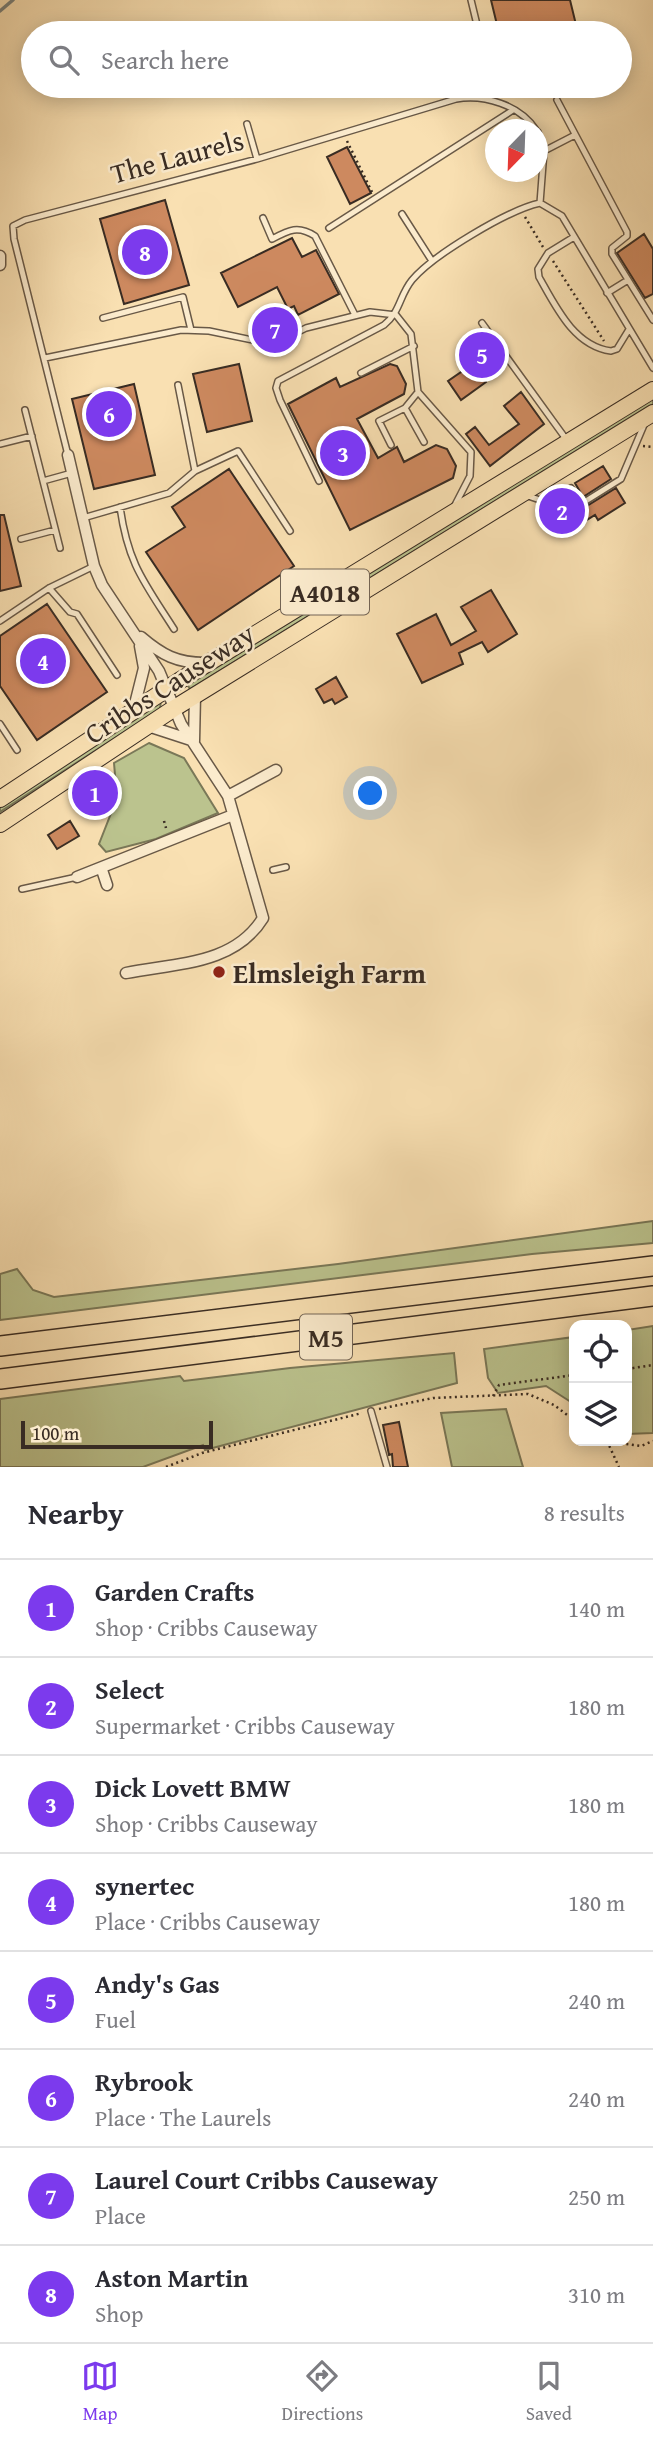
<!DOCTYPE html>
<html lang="en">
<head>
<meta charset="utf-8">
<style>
	:root { --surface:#fff; --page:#f7f7f7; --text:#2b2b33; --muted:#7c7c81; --line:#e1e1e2; --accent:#7c3aed }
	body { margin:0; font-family:"Gentium Book Plus",serif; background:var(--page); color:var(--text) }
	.controls { position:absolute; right:21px; bottom:21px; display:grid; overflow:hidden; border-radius:14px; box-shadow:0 4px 18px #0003 }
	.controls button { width:63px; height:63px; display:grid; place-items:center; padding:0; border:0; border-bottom:2px solid var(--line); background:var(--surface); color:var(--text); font:35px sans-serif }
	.compass { position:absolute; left:485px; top:119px; width:63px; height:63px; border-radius:50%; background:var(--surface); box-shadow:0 4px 18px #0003; rotate:203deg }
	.scale { position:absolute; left:21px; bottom:18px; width:192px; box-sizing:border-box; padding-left:7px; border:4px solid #392c23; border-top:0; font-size:19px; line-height:24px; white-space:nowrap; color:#392c23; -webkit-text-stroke:5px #fbebcd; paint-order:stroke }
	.you { position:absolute; left:371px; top:794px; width:24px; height:24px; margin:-18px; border:5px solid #fff; border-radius:50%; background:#1a73e8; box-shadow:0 0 0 10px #1a73e833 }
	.badge { display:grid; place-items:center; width:46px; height:46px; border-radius:50%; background:var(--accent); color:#fff; font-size:23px; font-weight:700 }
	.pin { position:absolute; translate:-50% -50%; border:4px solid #fff; box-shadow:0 2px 7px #0006 }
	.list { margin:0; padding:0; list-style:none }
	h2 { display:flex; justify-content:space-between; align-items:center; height:91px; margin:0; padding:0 28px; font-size:30px }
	h2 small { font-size:23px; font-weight:400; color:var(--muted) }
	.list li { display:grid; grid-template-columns:46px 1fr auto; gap:21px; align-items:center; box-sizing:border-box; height:98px; padding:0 28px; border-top:2px solid var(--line) }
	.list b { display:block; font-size:26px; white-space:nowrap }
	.list p { margin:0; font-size:23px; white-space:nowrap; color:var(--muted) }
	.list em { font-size:23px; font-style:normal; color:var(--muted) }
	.icon { flex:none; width:38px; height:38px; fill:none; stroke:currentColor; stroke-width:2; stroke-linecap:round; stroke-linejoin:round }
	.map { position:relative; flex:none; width:653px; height:1467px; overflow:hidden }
	.search { position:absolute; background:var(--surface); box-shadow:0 4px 18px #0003; left:21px; right:21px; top:21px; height:77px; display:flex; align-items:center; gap:18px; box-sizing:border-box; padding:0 24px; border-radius:38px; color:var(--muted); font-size:26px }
	.sheet { height:875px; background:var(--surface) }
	nav { display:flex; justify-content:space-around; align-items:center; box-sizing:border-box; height:98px; border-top:2px solid var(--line); background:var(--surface); font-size:19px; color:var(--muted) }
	nav a { display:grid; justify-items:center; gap:4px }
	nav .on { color:var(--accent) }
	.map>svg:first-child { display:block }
</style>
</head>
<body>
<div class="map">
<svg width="653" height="1467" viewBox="0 0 653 1467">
	<rect width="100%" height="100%" fill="#f9e0b2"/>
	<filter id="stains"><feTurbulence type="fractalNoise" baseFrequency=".00286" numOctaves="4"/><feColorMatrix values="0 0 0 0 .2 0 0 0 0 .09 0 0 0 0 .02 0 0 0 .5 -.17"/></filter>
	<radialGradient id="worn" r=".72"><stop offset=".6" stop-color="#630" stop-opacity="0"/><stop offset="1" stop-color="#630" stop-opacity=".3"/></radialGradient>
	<path fill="#bbc38e" stroke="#7a7858" stroke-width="2" d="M653 397V404L190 689 187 684Z
		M161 700 160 709 0 812V805Z
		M149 743 184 758 218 813 156 839 106 852 99 844 117 798 114 763Z
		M653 1221V1243L532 1254 0 1320V1274L17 1269 33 1290 54 1297 338 1264Z
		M653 1326V1433L627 1434V1330Z
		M574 1337V1404L546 1386 498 1393 488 1378 484 1349Z
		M454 1353 457 1383 205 1450 203 1445 143 1467H0V1399L180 1376 184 1381 290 1368Z
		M506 1409 523 1467H452L441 1413Z"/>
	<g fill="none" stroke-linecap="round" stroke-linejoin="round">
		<path stroke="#79817c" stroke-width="3.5" d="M0 11 13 0"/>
	</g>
	<path fill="#cd895f" stroke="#392c23" stroke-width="2" d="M491 0H570L578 33H499Z
		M347 147 371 193 350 204 327 157Z
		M165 200 189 285 124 304 100 219Z
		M644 234 653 249V294L645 298 617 253Z
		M292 238 302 257 316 250 339 294 298 315 294 306 288 309 277 287 238 307 221 273Z
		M239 364 252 421 207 432 193 374Z
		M390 364 397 366 406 384 404 394 357 419 378 458 397 447 404 462 436 445 447 449 456 466 453 478 350 530 288 404 336 378 340 387Z
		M467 368 472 375 478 370 486 382 461 400 448 381Z
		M134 384 155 475 94 489 72 399Z
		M521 392 544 424 490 466 466 434 475 427 489 445 519 424 504 406Z
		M603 466 611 479 583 497 575 483Z
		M229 469 294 566 198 630 146 552 185 527 172 507Z
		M616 488 625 503 598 520 595 515 569 531 564 522 558 525 555 522 546 508 569 495 582 509Z
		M0 515H4L21 586 0 591Z
		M491 590 517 634 488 652 482 642 459 653 463 664 422 683 397 634 436 614 451 645 476 631 461 607Z
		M47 604 107 692 37 740 0 686V636Z
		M336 677 347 697 335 704 332 699 324 703 316 689Z
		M70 821 79 836 57 849 48 835Z
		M399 1422 408 1467H393L392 1454 389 1455 383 1425Z"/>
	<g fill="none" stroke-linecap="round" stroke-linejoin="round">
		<g stroke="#695947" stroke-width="8">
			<path id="service" d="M471 0 479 33
				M483 98 485 86
				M557 100 627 232V236L612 248V254L653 320
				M247 124 257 159
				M538 132 544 151 540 203
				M544 151 575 135
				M402 214 432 261
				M263 218 272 239C289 230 298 225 315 236L355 315
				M329 228 513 110
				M574 237 548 253 538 269 539 277C556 307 574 346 611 351L617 349 628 331
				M607 293 628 280
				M103 318 183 297 191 330
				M482 323 566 439
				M45 358 181 330 209 331 267 343 278 342 306 328 370 312 396 315 411 334 418 392 471 452 470 476 455 505
				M361 373 414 346
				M178 385 195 471
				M405 408 424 442
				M25 410 60 548
				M0 444 32 436
				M391 445 379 421 405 408 418 392
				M68 455 14 239 13 226 25 220 257 159 456 99C484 94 520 105 536 130
				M43 481 72 473
				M319 481 280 400 276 388 278 381 384 325C401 311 399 296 412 280 433 255 508 210 540 203L562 216 653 368
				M525 495 546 502 571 488 581 504 621 479 644 425
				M120 507C128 564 144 582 174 629
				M83 518 169 493 195 471 238 451 290 531
				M21 539 55 530
				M49 588 70 612 77 614 117 675
				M0 621 49 588 94 566
				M0 724 17 750
				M273 870 286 867
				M22 889 77 877
				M371 1411 387 1467"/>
		</g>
		<g stroke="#695947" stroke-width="13">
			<path id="minor" d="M0 256V265
				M68 455 94 566 102 585 159 671 181 724 228 796 263 918C234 965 176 963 126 973
				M141 637C162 655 177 663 205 663
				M133 712 144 668 140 646
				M148 726 194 741
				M194 741 195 695
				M228 796 276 770
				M102 870 107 885
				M77 877 233 815"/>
		</g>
		<g stroke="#392c23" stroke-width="18">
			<path id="primary" d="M0 799 179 681 653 390
				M0 824 173 709 653 413"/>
		</g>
		<g stroke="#392c23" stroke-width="22">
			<path id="motorway" d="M0 1346 653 1266
				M0 1379 653 1296"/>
		</g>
		<path stroke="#392c23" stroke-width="2.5" stroke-dasharray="2 3.5" stroke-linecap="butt" d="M347 141 372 192
			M525 217 543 247
			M553 261 604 341
			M643 446 653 447
			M164 821 166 828
			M627 1369 653 1365
			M493 1396 499 1385 574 1375
			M379 1409 433 1398 528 1394 554 1405 574 1420
			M607 1441 619 1467
			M610 1442 641 1446 653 1441
			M166 1467 202 1453 362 1413"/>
		<use href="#service" stroke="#fbebcd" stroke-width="5"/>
		<use href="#minor" stroke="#fbebcd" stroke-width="10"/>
		<use href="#primary" stroke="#f9e0b2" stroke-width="16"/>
		<use href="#motorway" stroke="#f9e0b2" stroke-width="19"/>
	</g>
	<circle fill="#8f2418" stroke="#fbebcd" stroke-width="2.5" cx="219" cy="972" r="7"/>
	<g text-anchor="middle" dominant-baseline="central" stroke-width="5" stroke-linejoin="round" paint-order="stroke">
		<g fill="#fbebcd" stroke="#736556" stroke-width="2">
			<rect x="281" y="569.5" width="88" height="45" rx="5"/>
			<rect x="300" y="1314.5" width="52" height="45" rx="5"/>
		</g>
		<g font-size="26" font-weight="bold" fill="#392c23">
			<text x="325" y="592">A4018</text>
			<text x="326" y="1337">M5</text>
		</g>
		<g font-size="28" fill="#392c23" stroke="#fbebcd">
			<text transform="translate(177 156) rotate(-15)">The Laurels</text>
			<text transform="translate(169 683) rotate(-33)">Cribbs Causeway</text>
		</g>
		<g font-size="28" font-weight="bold" fill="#392c23" stroke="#fbebcd" text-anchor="start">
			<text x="233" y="972">Elmsleigh Farm</text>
		</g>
	</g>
	<rect width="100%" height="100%" filter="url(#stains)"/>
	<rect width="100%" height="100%" fill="url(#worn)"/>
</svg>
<div class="controls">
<button><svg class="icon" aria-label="locate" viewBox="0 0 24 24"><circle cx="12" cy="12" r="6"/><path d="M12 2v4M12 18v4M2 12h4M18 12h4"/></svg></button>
<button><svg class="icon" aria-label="layers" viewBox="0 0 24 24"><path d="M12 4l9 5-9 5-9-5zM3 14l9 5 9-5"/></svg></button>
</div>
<svg class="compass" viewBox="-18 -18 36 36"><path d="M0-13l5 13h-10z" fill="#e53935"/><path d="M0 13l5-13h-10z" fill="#7c7c81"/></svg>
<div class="scale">100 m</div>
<div class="you"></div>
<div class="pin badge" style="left:95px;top:793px">1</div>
<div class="pin badge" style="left:562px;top:511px">2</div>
<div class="pin badge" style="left:343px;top:453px">3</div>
<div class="pin badge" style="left:43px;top:661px">4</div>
<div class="pin badge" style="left:482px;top:355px">5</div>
<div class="pin badge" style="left:109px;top:414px">6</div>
<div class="pin badge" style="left:275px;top:330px">7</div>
<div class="pin badge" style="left:145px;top:252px">8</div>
<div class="search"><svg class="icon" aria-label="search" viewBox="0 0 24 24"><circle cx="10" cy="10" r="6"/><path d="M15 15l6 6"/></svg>Search here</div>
</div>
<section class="sheet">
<h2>Nearby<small>8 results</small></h2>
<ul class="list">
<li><span class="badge">1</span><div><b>Garden Crafts</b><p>Shop · Cribbs Causeway</p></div><em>140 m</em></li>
<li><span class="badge">2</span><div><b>Select</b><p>Supermarket · Cribbs Causeway</p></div><em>180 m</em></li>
<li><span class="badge">3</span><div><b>Dick Lovett BMW</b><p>Shop · Cribbs Causeway</p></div><em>180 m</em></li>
<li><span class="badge">4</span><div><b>synertec</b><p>Place · Cribbs Causeway</p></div><em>180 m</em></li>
<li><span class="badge">5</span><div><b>Andy's Gas</b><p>Fuel</p></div><em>240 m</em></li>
<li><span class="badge">6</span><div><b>Rybrook</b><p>Place · The Laurels</p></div><em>240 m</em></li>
<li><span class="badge">7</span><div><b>Laurel Court Cribbs Causeway</b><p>Place</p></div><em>250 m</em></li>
<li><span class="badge">8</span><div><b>Aston Martin</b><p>Shop</p></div><em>310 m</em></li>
</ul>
</section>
<nav>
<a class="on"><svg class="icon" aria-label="map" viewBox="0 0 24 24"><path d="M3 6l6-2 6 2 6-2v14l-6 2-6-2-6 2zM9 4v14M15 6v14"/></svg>Map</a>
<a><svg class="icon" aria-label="directions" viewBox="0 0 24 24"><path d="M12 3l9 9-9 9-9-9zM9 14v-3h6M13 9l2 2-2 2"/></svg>Directions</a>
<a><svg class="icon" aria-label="saved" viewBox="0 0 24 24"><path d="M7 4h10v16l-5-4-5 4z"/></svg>Saved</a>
</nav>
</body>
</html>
